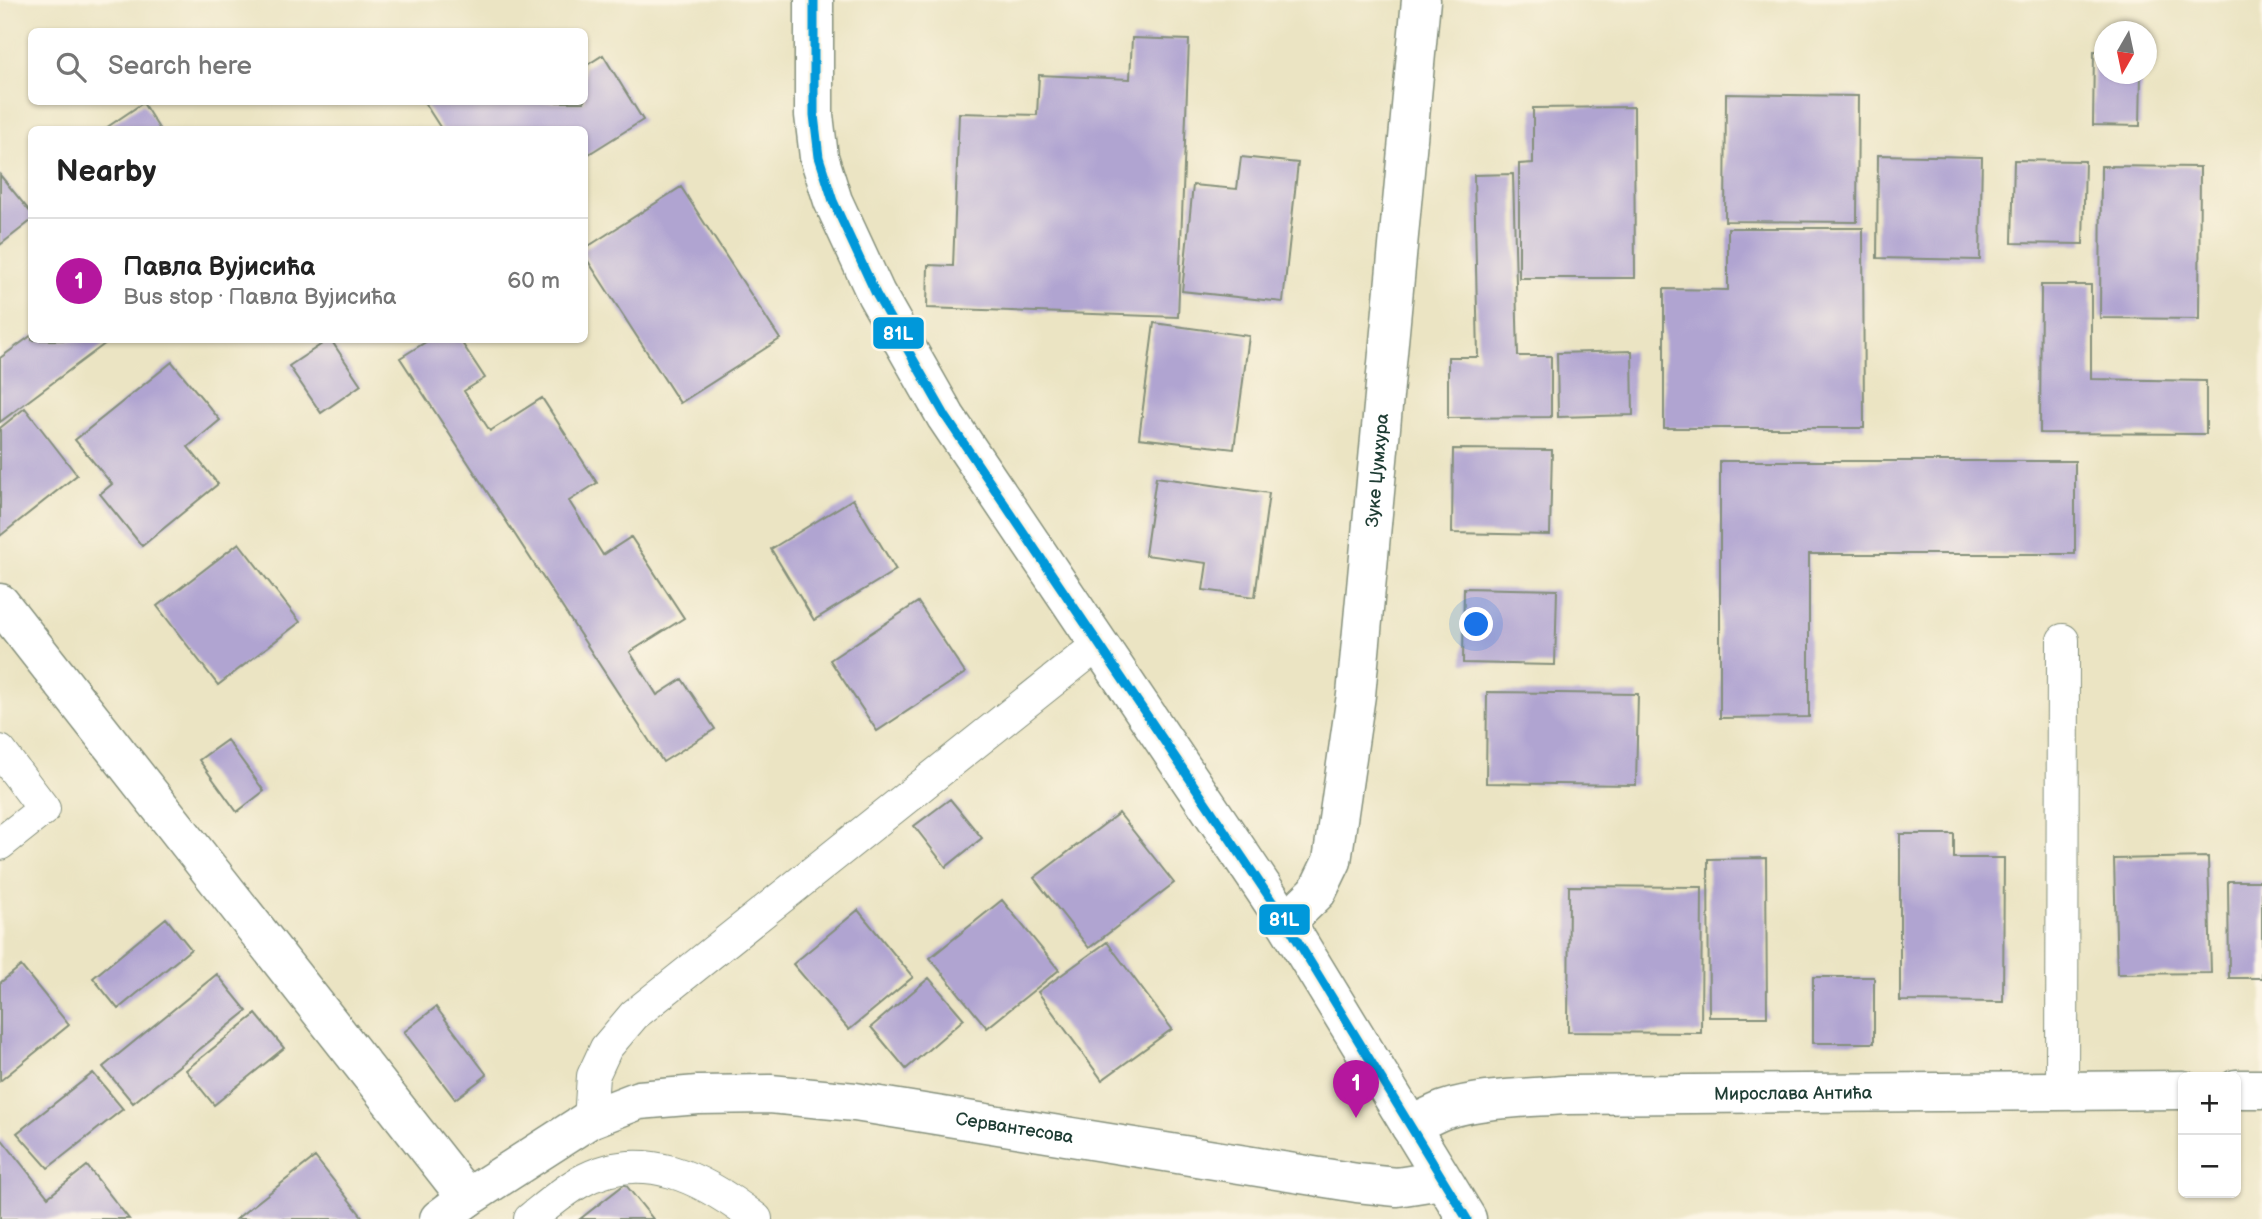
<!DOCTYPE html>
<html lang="en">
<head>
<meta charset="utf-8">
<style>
	:root { --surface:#fff; --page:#f2f2f2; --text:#222; --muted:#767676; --line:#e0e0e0; --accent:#b5179e }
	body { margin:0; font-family:"Balsamiq Sans",sans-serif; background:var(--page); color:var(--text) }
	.controls { position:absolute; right:21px; bottom:21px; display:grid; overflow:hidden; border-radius:10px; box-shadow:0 2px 5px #0004 }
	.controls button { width:63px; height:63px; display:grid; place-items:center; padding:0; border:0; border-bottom:2px solid var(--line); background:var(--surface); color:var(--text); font:35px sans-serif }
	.compass { position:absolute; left:2094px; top:21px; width:63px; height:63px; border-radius:50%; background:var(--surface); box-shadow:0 2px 5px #0004; rotate:189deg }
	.you { position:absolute; left:1477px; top:625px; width:24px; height:24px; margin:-18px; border:5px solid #fff; border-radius:50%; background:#1a73e8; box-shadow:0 0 0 10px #1a73e833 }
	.badge { display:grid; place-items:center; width:46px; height:46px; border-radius:50%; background:var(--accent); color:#fff; font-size:23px; font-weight:700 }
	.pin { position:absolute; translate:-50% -58px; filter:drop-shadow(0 2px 4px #0008) }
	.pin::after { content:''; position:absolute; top:37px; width:24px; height:21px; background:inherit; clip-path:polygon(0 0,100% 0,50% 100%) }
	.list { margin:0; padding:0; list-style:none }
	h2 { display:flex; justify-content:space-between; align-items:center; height:91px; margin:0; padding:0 28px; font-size:30px }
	h2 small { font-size:23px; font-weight:400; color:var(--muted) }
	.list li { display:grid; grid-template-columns:46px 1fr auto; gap:21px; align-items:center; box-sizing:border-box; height:126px; padding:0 28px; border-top:2px solid var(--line) }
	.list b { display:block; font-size:26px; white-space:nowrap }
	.list p { margin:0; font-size:23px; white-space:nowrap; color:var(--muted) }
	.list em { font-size:23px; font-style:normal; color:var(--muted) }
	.icon { flex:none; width:38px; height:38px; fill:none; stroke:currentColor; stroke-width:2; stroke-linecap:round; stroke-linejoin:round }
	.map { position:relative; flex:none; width:2262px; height:1219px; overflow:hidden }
	.search { position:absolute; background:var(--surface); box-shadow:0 2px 5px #0004; left:28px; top:28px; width:560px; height:77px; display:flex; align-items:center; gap:18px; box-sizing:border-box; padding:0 24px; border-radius:10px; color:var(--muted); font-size:26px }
	.panel { position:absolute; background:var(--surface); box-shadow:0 2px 5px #0004; left:28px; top:126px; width:560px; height:217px; border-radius:10px }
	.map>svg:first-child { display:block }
</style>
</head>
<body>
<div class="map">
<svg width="2262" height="1219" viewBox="0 0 2262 1219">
	<rect width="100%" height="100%" fill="#fcf5e5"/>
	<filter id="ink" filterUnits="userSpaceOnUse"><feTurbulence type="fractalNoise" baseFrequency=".0143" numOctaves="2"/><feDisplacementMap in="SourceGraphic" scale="14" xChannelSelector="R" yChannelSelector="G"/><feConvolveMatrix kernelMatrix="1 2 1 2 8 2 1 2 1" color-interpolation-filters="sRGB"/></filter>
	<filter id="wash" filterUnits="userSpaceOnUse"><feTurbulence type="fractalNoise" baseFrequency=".00686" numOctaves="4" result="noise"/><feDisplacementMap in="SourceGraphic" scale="28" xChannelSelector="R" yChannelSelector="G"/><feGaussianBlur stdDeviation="1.57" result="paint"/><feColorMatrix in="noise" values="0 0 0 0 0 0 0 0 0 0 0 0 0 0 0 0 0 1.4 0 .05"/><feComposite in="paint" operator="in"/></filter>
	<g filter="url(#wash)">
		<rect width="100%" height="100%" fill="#ebe4c3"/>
		<g id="blocks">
			<path fill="#b0a4d1" d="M1132 38 1189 40 1178 317 927 308 928 265 953 266 959 113 1037 115 1039 75 1130 79Z
				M2094 51 2104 52V74H2141L2140 126 2093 125Z
				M603 55 643 120 584 157V130H442L424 102H584V67Z
				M1726 94 1858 96 1857 222 1725 221Z
				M143 103 160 130H103Z
				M1634 107 1635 278H1519V164L1533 163V108Z
				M1878 155 1982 157 1980 260 1877 258Z
				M1241 157 1298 163 1283 302 1182 291 1193 185 1237 189Z
				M2014 160 2085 161 2083 244 2012 243Z
				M2101 166 2200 167 2199 319 2100 318Z
				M1513 174 1518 356H1551V417L1448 418V357H1478L1474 175Z
				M0 175 32 214V220L0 245Z
				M681 187 780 339 680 403 584 255V249Z
				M1728 228H1863L1864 428H1664V289L1728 290Z
				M2041 285H2091V379L2206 381V434L2040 433Z
				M1154 323 1249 336 1234 449 1139 438Z
				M32 335V340H110L0 422V358Z
				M328 340H331L361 385 321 413 289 366Z
				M429 340H460L485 378 464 391 490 431 542 398 597 483 569 501 603 555 631 537 684 618 630 652 657 695 682 679 715 729 663 762 400 358Z
				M1632 351 1633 415 1558 417 1557 353Z
				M172 362 220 420 188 447 218 484 142 546 100 494 112 484 75 440Z
				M25 408 77 475 0 536V428Z
				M1453 449 1552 450 1550 535 1452 533Z
				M1720 461H2075V554H1809V717L1720 718Z
				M1156 477 1269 493 1255 597 1203 590 1207 563 1145 555Z
				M853 499 896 570 814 620 771 549Z
				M239 543 300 622 218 685 157 606Z
				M1464 588 1557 590 1555 665 1463 663Z
				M918 602 965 673 877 731 830 660Z
				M1487 692 1638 694 1636 785 1486 783Z
				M227 740 264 791 237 812 199 760Z
				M950 799 982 838 946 867 914 826Z
				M1119 813 1174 883 1089 948 1034 878Z
				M1900 834H1954V858H2004L2003 1002 1900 1001Z
				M2208 857 2211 973 2117 974 2114 859Z
				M1766 858 1767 1017H1709L1708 859Z
				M2228 881H2262V978H2229Z
				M1569 886 1702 887 1701 1033 1568 1032Z
				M1002 900 1059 970 987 1028 930 958Z
				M858 910 913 977 849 1030 793 964Z
				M166 918 191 949 118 1009 93 978Z
				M1107 942 1172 1029 1102 1080 1038 992Z
				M21 966 69 1025 0 1081V983Z
				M217 974 247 1011 133 1103 103 1067Z
				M1813 977H1874V1043H1813Z
				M929 978 964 1019 906 1069 871 1027Z
				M436 1007 487 1075 455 1099 404 1032Z
				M256 1014 284 1048 214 1105 186 1070Z
				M93 1073 123 1109 48 1168 17 1133Z
				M0 1137 48 1197 87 1166 129 1219H0Z
				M315 1157 364 1219H236Z
				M625 1184 653 1219H580Z"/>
		</g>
	</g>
	<g filter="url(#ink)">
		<use href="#blocks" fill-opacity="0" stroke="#85907c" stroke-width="2"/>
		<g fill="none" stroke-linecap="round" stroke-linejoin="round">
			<g stroke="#85907c" stroke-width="34">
				<path id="service" d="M0 751 44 809 0 844
					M2062 1091 2063 640
					M590 1119 593 1076 606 1048 634 1015 1099 644
					M530 1219C545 1207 561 1193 578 1183 642 1146 703 1178 756 1219"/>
			</g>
			<g stroke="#85907c" stroke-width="41">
				<g id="minor">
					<path d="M0 603 467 1198"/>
					<path id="s1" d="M1286 922 1317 892 1332 861 1356 695 1421 0"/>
					<path d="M2236 1089H2262"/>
					<path id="s2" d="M1410 1126C1421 1121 1433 1114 1444 1110 1482 1098 1525 1098 1564 1095L2183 1090"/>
					<path id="s3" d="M439 1219 467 1198 590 1119 639 1100 698 1095 770 1094 855 1102 1357 1183 1397 1187 1442 1180"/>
				</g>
			</g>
			<g stroke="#85907c" stroke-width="41">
				<path id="tertiary" d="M814 0V115L819 157 833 201 876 294 946 417 1286 922 1467 1219"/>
			</g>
			<use href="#service" stroke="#fff" stroke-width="32"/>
			<use href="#minor" stroke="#fff" stroke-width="38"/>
			<use href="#tertiary" stroke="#fff" stroke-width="38"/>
			<g stroke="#fcf5e5" stroke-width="14">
				<path id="bus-1" d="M814 0V115L819 157 833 201 876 294 946 417 1286 922 1467 1219"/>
			</g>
			<use href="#bus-1" stroke="#0098da" stroke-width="9"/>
		</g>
	</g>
	<g text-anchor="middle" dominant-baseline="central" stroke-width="5" stroke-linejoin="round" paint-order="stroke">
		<g font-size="18" fill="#1f3d34" stroke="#fcf5e5">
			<text stroke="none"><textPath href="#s1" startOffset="471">Зуке Џумхура</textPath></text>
			<text stroke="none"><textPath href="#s2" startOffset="388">Мирослава Антића</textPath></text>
			<text stroke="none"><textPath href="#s3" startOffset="612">Сервантесова</textPath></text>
		</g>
	</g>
	<g stroke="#fcf5e5" stroke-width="2.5">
		<rect x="872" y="316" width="53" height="34" rx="7" fill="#0098da"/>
		<rect x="1258" y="903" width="53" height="33" rx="7" fill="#0098da"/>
	</g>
	<g font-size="19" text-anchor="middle" font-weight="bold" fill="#fff">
		<text x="898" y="340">81L</text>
		<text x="1284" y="926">81L</text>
	</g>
</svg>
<div class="controls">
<button>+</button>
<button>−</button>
</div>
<svg class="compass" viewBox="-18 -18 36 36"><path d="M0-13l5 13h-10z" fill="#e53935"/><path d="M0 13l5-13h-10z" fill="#767676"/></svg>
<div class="you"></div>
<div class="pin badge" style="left:1356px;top:1118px">1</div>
<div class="search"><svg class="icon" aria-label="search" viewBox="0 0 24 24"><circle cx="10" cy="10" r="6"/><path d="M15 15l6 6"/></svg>Search here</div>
<section class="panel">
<h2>Nearby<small></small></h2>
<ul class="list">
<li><span class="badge">1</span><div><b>Павла Вујисића</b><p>Bus stop · Павла Вујисића</p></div><em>60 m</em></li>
</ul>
</section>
</div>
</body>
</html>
